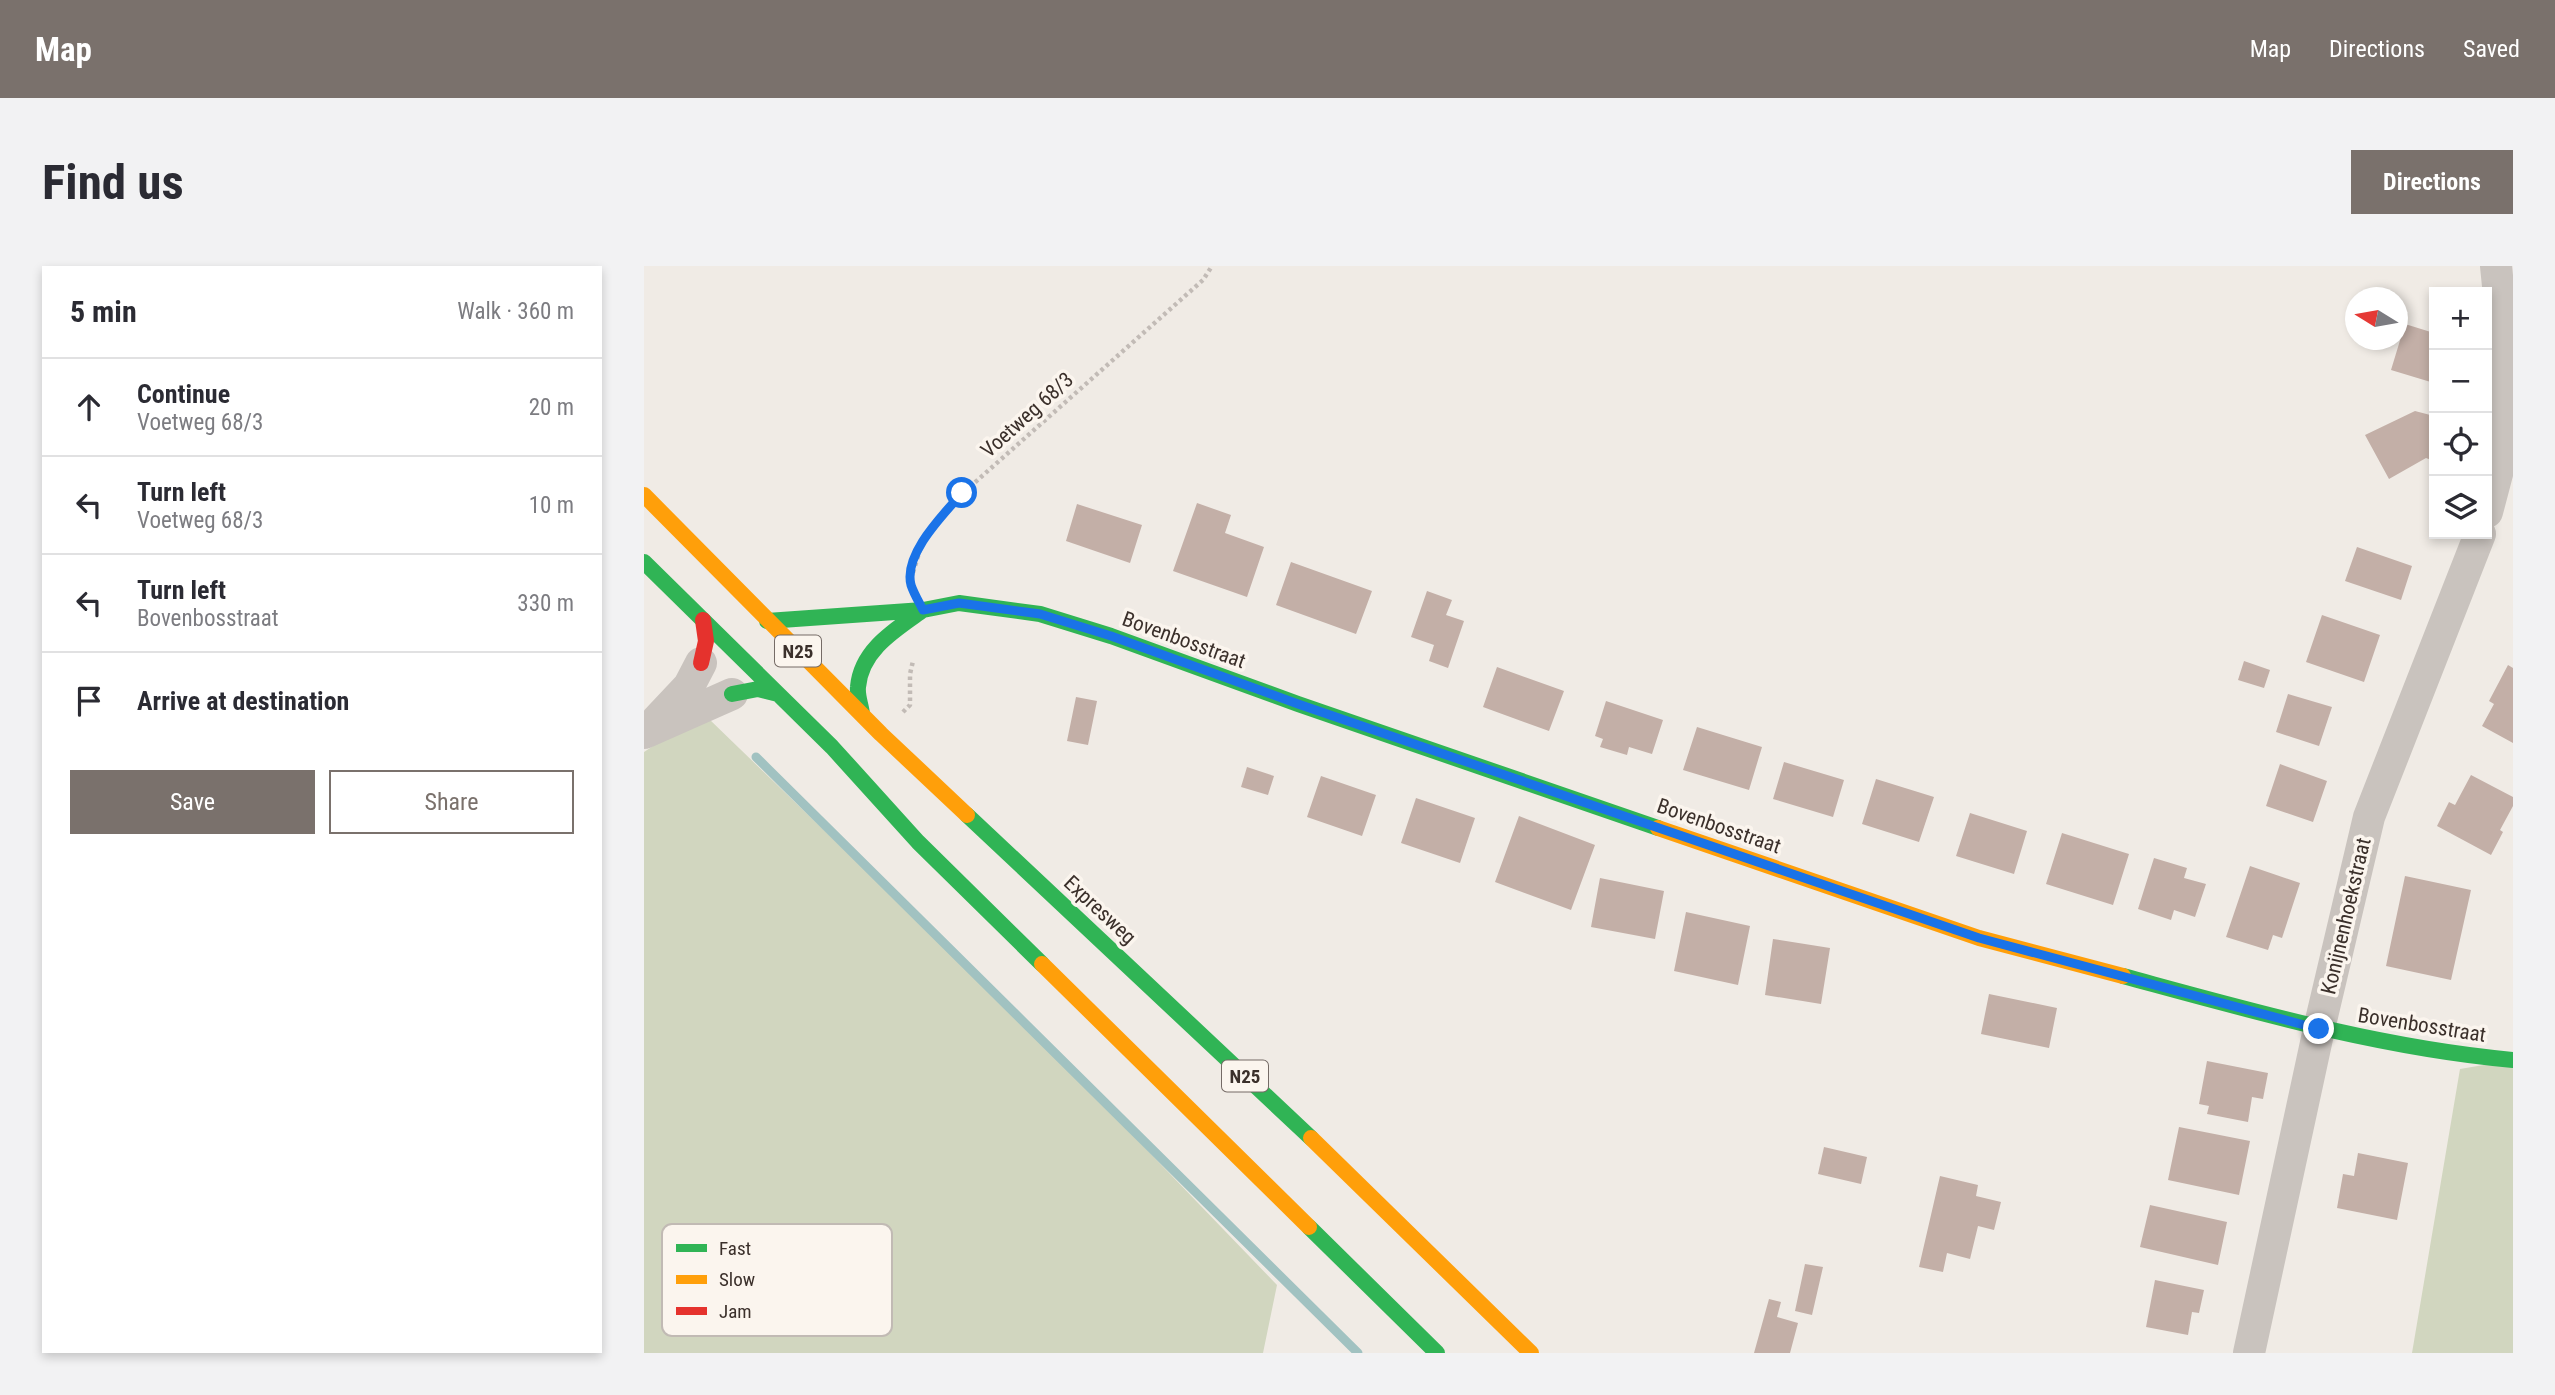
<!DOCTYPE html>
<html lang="en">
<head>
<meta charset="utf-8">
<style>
	:root { --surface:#fff; --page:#f2f2f3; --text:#2b2b33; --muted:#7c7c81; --line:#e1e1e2; --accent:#7a716c }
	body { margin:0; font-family:"Roboto Condensed",sans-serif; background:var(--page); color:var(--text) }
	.controls { position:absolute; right:21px; top:21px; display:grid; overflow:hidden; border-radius:0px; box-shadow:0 4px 10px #0003 }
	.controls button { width:63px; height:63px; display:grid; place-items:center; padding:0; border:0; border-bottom:2px solid var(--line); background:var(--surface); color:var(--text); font:35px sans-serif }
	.compass { position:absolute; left:1701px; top:21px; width:63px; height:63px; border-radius:50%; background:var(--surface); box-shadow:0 4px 10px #0003; rotate:281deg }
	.stop { position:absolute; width:21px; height:21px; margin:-16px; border:5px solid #1a73e8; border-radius:50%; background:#fff }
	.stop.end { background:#1a73e8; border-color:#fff; box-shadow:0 2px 7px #0008 }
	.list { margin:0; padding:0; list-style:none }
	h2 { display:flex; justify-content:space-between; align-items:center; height:91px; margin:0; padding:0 28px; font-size:30px }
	h2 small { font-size:23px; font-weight:400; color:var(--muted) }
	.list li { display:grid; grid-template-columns:46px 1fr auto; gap:21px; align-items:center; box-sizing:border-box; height:98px; padding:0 28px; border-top:2px solid var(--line) }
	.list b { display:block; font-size:26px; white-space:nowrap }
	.list p { margin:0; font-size:23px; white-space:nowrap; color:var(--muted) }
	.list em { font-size:23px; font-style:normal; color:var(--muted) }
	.actions { display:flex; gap:14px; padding:21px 28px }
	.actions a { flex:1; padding:16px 0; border:2px solid var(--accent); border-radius:0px; text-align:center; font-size:24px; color:var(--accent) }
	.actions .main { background:var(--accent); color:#fff }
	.icon { flex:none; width:38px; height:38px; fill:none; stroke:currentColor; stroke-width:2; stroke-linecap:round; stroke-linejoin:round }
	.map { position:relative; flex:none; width:1869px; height:1087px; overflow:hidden; border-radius:0px }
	header { display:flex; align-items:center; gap:42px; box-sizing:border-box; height:98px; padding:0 35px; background:var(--accent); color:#fff }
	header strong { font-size:33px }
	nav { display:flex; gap:38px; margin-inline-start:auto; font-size:24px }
	.intro { display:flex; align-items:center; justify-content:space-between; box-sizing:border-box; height:168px; padding:0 42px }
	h1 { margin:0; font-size:49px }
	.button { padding:18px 32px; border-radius:0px; background:var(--accent); color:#fff; font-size:24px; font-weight:700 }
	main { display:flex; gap:42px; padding:0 42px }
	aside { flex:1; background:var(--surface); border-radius:0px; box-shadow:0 4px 10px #0003 }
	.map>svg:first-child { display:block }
</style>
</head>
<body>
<header>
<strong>Map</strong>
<nav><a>Map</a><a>Directions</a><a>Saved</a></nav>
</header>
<div class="intro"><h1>Find us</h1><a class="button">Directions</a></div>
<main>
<aside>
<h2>5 min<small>Walk · 360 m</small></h2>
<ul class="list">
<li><svg class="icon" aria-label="ahead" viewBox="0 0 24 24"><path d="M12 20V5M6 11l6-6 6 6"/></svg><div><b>Continue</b><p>Voetweg 68/3</p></div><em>20 m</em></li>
<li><svg class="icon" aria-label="left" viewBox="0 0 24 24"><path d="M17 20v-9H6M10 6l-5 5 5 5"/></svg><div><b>Turn left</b><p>Voetweg 68/3</p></div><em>10 m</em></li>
<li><svg class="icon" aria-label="left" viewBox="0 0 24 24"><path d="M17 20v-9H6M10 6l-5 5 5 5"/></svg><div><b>Turn left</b><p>Bovenbosstraat</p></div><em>330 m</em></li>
<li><svg class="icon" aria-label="arrive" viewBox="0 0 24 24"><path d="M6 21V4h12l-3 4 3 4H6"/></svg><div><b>Arrive at destination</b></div></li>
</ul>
<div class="actions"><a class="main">Save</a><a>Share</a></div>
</aside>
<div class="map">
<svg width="1869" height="1087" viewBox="0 0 1869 1087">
	<rect width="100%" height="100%" fill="#f0ebe5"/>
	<path fill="#d1d6bf" d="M65 453 398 775 633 1019 619 1087H0V486L23 471Z
		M1869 794V1087H1768L1816 803Z"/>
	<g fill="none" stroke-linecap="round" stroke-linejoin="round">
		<path stroke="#a1c2c1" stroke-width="9" d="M112 491 714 1087"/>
	</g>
	<path fill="#c3afa7" d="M1761 58 1790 67V117L1747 104Z
		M1771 145 1790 150V195L1782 192 1745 213 1721 169Z
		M553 237 587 249 581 267 620 281 603 331 529 305Z
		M433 238 498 259 486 297 422 275Z
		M1713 281 1768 300 1757 334 1701 315Z
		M647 296 728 325 712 368 632 339Z
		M783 325 808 334 802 349 820 355 804 402 785 395 790 379 767 371Z
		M1678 349 1736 369 1720 416 1662 396Z
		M1600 395 1626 404 1620 422 1594 414Z
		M1864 399 1869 402V477L1838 460 1850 438 1845 435Z
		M853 401 920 425 905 465 839 441Z
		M1644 428 1688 441 1675 480 1632 466Z
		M432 431 453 435 444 479 423 475Z
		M962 435 1019 454 1008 488 985 481 983 489 956 481 959 473 951 470Z
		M1053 461 1118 481 1105 524 1039 504Z
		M1140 496 1200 514 1189 551 1129 533Z
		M1636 498 1683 515 1669 556 1622 540Z
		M603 501 630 510 624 529 597 521Z
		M1827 509 1869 531V540L1856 564 1859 566 1847 589 1793 560 1805 536 1811 539Z
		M677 510 732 529 718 570 663 551Z
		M1232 513 1290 531 1275 576 1218 558Z
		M772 532 831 552 816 597 757 577Z
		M1326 547 1383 565 1370 608 1312 590Z
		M875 550 951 579 927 644 851 616Z
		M1418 567 1485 588 1469 639 1402 618Z
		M1510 592 1543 602 1540 612 1562 618 1551 651 1530 644 1527 654 1494 643Z
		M1606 600 1656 617 1638 672 1629 669 1624 684 1582 671Z
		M1761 610 1827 624 1807 714 1742 700Z
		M956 612 1020 625 1011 673 947 661Z
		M1042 646 1106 660 1094 719 1030 705Z
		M1129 673 1186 682 1177 738 1121 729Z
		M1345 728 1413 742 1405 782 1337 768Z
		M1563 795 1624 807 1619 833 1608 831 1604 856 1563 848 1565 840 1555 838Z
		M1535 861 1606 875 1595 929 1524 914Z
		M1180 881 1223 891 1217 918 1174 908Z
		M1714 887 1764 897 1753 954 1693 942 1699 908 1710 910Z
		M1296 910 1334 919 1332 930 1357 936 1350 964 1334 960 1326 993 1303 987 1299 1006 1275 1001Z
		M1506 939 1583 956 1574 999 1496 981Z
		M1161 998 1179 1001 1168 1049 1151 1045Z
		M1511 1014 1560 1024 1555 1047 1548 1046 1544 1069 1502 1061Z
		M1125 1033 1137 1036 1133 1051 1154 1057 1146 1087H1110Z"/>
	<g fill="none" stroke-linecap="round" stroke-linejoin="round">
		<path stroke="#c2bbb6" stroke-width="4.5" stroke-dasharray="3.5 3.5" stroke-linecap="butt" d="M267 313 280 271 319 227 559 14 568 0
			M259 446 266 439V408L269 395"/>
		<path stroke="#c9c3be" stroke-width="32" d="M1843 246 1858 189 1862 100 1852 0
			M13 454 45 420 57 397
			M0 467 88 428
			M1605 1087 1675 763 1725 551 1836 268"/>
		<path stroke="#30b455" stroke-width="16" d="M0 296 188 481 274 576 398 698
			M279 344 315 337 396 348 467 370 654 438 1014 562
			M123 355 279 344
			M88 428 114 423 134 428
			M218 448C217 439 213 430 214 421 217 384 251 364 279 344
			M323 549 667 872
			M1479 710C1608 745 1736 782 1869 794
			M665 961 793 1087"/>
		<path stroke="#ff9f0a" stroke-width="16" d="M0 229 237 468 323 549
			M1014 562 1335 672 1479 710
			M398 698 665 961
			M667 872 887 1087"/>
		<path stroke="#e5322d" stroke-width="16" d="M57 397 62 375 59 354"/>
	</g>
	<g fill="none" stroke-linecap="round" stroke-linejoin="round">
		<path stroke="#1a73e8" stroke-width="9" d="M318 227C300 248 259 288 267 319 270 328 275 336 279 344L315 337 396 348 467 370 654 438 1335 672 1675 763"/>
	</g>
	<g text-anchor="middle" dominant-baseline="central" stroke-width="7" stroke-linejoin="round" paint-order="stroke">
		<g fill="#fbf5ee" stroke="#756b66" stroke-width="2">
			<rect x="131" y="369.5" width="46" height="31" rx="5"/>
			<rect x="578" y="794.5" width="46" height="31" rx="5"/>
		</g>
		<g font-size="19" font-weight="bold" fill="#3b302b">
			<text x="154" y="385">N25</text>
			<text x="601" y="810">N25</text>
		</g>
		<g font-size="21" fill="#3b302b" stroke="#fbf5ee">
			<text transform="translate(383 149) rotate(-42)">Voetweg 68/3</text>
			<text transform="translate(540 374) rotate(20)">Bovenbosstraat</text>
			<text transform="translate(1075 560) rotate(19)">Bovenbosstraat</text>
			<text transform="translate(456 644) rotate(43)">Expresweg</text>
			<text transform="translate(1702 650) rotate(-77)">Konijnenhoekstraat</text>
			<text transform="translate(1778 759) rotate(9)">Bovenbosstraat</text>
		</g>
	</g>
	<rect x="18" y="958" width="230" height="112" rx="10" fill="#fbf5ee" stroke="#c1bab4" stroke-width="2"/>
	<rect x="32" y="978" width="31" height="8" fill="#30b455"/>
	<rect x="32" y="1009" width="31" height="9" fill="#ff9f0a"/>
	<rect x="32" y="1041" width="31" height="8" fill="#e5322d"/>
	<g font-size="19" fill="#3b302b">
		<text x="75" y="989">Fast</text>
		<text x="75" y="1020">Slow</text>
		<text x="75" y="1052">Jam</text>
	</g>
</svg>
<div class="controls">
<button>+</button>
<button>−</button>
<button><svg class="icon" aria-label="locate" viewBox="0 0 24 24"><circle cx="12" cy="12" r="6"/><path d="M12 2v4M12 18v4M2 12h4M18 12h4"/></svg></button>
<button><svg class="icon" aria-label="layers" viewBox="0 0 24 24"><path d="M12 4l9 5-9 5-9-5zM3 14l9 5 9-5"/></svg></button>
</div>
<svg class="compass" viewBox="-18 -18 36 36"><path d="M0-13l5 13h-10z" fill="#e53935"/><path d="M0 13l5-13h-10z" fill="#7c7c81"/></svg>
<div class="stop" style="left:318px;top:227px"></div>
<div class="stop end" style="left:1675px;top:763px"></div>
</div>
</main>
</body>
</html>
